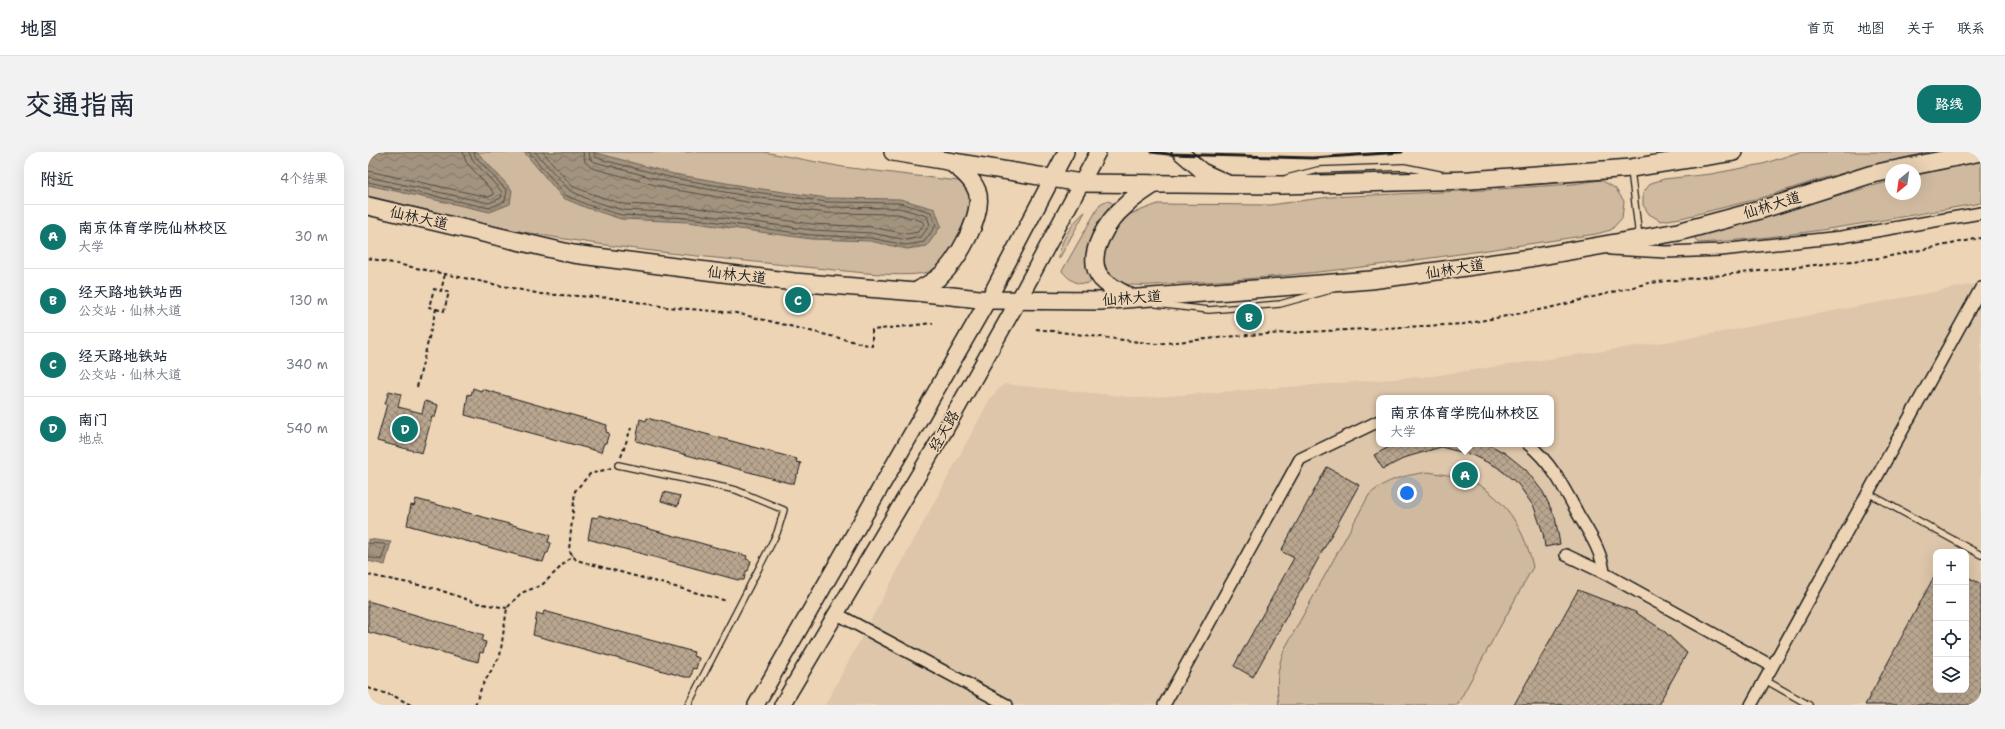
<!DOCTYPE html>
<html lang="zh">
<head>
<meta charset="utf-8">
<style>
	:root { --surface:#fff; --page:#f2f2f3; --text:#1f2937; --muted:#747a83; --line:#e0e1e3; --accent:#0f766e }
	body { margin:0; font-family:"Shantell Sans","LXGW WenKai TC",sans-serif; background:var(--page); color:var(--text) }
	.controls { position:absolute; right:12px; bottom:12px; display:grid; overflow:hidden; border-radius:8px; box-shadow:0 4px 16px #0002 }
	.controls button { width:36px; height:36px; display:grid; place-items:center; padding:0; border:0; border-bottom:1px solid var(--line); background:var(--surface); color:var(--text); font:20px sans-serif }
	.compass { position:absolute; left:1517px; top:12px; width:36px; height:36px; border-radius:50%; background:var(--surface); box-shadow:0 4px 16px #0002; rotate:209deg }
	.you { position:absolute; left:1039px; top:341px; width:14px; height:14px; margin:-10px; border:3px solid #fff; border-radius:50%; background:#1a73e8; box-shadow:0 0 0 6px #1a73e833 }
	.badge { display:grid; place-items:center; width:26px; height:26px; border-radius:50%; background:var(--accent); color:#fff; font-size:13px; font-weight:700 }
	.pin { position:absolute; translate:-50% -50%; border:2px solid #fff; box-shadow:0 1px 4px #0006 }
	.popup { position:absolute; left:1008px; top:243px; width:178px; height:52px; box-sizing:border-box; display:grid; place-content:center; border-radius:8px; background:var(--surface); filter:drop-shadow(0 1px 3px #0005); font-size:13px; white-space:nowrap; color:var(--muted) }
	.popup b { font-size:15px; color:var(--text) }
	.popup::after { content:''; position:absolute; left:50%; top:100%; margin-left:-8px; border:8px solid transparent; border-top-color:var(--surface) }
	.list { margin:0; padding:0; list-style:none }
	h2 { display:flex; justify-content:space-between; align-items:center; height:52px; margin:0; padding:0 16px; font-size:17px }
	h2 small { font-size:13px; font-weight:400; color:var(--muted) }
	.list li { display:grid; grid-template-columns:26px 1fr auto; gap:12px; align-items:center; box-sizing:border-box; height:64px; padding:0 16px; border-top:1px solid var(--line) }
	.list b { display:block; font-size:15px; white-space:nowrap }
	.list p { margin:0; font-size:13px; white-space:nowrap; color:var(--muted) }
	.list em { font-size:13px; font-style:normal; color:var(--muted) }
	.icon { flex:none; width:22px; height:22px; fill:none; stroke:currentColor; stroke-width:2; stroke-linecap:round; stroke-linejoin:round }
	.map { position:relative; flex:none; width:1613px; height:553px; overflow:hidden; border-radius:16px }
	header { display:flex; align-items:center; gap:24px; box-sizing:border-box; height:56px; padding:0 20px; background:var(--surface); border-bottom:1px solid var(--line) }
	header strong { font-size:19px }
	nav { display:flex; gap:22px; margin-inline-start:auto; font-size:14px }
	.intro { display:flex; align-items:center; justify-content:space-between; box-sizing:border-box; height:96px; padding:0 24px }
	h1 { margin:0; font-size:28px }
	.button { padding:10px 18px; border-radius:16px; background:var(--accent); color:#fff; font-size:14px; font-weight:700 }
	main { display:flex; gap:24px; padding:0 24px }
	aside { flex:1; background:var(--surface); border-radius:16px; box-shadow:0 4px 16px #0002 }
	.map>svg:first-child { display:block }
</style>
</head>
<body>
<header>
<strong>地图</strong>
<nav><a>首页</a><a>地图</a><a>关于</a><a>联系</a></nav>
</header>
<div class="intro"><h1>交通指南</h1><a class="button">路线</a></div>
<main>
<aside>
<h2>附近<small>4个结果</small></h2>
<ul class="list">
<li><span class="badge">A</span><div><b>南京体育学院仙林校区</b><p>大学</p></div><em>30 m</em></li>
<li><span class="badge">B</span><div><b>经天路地铁站西</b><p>公交站 · 仙林大道</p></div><em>130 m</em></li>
<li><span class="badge">C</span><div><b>经天路地铁站</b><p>公交站 · 仙林大道</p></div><em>340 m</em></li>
<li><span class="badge">D</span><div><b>南门</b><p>地点</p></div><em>540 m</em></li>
</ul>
</aside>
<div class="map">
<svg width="1613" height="553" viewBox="0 0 1613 553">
	<defs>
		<pattern id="water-waves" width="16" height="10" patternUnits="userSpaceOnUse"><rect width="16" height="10" fill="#a2937e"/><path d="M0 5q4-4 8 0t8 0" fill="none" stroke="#837766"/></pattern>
		<pattern id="building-cross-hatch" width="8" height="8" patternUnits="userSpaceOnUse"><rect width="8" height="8" fill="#b9a68f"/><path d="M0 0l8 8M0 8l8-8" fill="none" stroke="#968674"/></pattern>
	</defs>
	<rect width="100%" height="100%" fill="#edd4b5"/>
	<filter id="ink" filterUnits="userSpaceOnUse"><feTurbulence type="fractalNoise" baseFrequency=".025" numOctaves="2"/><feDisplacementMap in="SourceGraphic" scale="8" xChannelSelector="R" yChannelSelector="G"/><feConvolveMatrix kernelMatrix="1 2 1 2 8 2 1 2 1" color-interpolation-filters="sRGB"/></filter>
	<g filter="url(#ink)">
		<path fill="#ddc6aa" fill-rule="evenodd" d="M1613 131V553H457L623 245 636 232 773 246 1064 224 1311 188ZM1011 246H1183V292H1011ZM1568 400H1598V538H1568Z"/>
		<path fill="#cfb99f" stroke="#766a5e" d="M0 0H396L475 15 590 29C604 41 608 54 599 71 590 87 580 110 563 119 544 128 471 118 447 116 350 106 253 98 156 80 104 70 52 56 0 44Z
			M1431 0H1561L1456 26 1390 47 1313 66 1293 69 1281 62 1275 53V41L1283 31 1296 27 1343 22 1395 12Z
			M1613 9V51C1520 67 1425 86 1330 91L1327 87 1328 82 1523 29V42H1547V23Z
			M1233 28 1247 36 1256 49 1254 66 1243 78 1228 82C1092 102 954 124 817 131 800 131 766 137 751 130 738 123 735 110 734 97L757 64 790 52 902 53 961 45 1116 38 1205 32Z
			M738 49 743 50 747 54 723 130C712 135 702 129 694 119L732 52Z
			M717 60 691 107C690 92 705 69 717 60Z
			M1060 320C1077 323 1096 324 1111 333 1140 350 1158 382 1165 415L1089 553H911C908 532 909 517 916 498L1001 343C1020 326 1036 324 1060 320Z"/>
		<path fill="url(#water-waves)" stroke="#6c6357" d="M0 0H109L144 38 142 52 122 60 0 33Z
			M156 0H225L306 22 387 36 459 46 532 47 567 57 573 74 559 94 539 97 502 89 443 87 320 70 253 67 219 56 195 46Z
			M0 387 23 390 17 413 0 409Z"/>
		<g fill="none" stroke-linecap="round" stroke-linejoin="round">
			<path stroke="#524c43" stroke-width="1" d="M161 0 197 43 220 53 253 63 321 66 443 83 502 86 538 93 556 90 568 73 563 60 532 51 459 50 387 40 305 26 235 8 227 5 226 0
				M167 0 201 38 222 48 254 58 321 61 444 78 503 81 539 88 553 85 562 73 559 64 531 56 458 55 386 45 304 31 227 10 222 7 221 0
				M175 0 204 34 224 42 255 52 322 55 444 72 503 75 539 82 550 80 556 72 554 69 530 62 458 61 385 51 302 37 224 16 217 10 215 0
				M0 19 120 45 125 43V40L98 10 95 0
				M0 25 121 51 133 46 134 40 104 7 101 0
				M0 30 121 56 137 49 139 39 107 4 106 0
				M0 391 16 392 18 394 13 408 0 405"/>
		</g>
		<path fill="url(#building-cross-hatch)" stroke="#1c1c1c" d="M105 236 113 239 114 237 239 273 238 280 241 281 238 291H236L233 300 97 263 100 242 103 243Z
			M21 239 33 242 30 255 54 261 57 249 70 253 67 265H64L54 301 9 289 19 252H17Z
			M279 266 429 307 428 310 433 311 430 322H429L426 331H421L268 289 272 267 278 269Z
			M1027 292H1073V295L1074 292H1120L1137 301 1158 318 1175 340 1187 365 1192 392 1177 395 1175 381 1166 355 1150 332 1129 315 1104 303 1073 295 1039 305 1015 317 1006 303Z
			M959 315 991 333 885 525 866 514 926 406 913 399Z
			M296 340 312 344 310 354 293 349Z
			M48 347 182 383 180 390 183 391 180 401H178L175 410 39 373 43 353 46 354Z
			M231 363 379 404 378 407 383 409 380 419H378L376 428H370L220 387 224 365 230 366Z
			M1568 421V538H1598V424L1613 432V553H1497Z
			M1210 438 1267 460 1295 478 1319 501 1290 553H1146Z
			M0 449 116 483 114 489 118 490 115 501 112 500 110 510 0 480Z
			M176 459 326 500 325 504 331 506 328 517 325 516 323 525H317L165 483 169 461 175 463Z"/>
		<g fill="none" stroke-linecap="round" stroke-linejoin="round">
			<g stroke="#1c1c1c" stroke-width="8">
				<path id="lane" d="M1263 18 1271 85
					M919 26 950 18 1036 15 1071 22
					M788 152 841 158 912 152 959 139
					M250 313 368 338 416 358 409 381 320 553
					M1500 341 1613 403
					M1397 528 1441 553"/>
			</g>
			<g stroke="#1c1c1c" stroke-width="14">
				<path id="street" d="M1243 97 1298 100 1353 98 1473 85 1613 61
					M1160 292C1183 310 1196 336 1210 362 1221 381 1234 399 1236 421
					M1198 403 1236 421 1404 514
					M469 462 639 553
					M796 553 932 307 1011 269
					M1383 553 1613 136"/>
			</g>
			<g stroke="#1c1c1c" stroke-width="18">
				<path id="secondary" d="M812 0 834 19 862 32
					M388 553 620 148 698 0
					M414 553 576 280 650 149 730 0"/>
			</g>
			<g stroke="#1c1c1c" stroke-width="20">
				<path id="primary" d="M525 0 713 31 914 33 1102 28 1263 16 1365 0
					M1525 18 1613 0
					M0 54 205 102 426 130 548 140 620 148 732 149 1003 128 1156 107 1310 80 1392 58 1501 23 1523 18
					M548 140C555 135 564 131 571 125 589 111 617 61 609 39 604 26 593 18 582 10
					M764 146C754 141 741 135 733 126 715 104 741 67 758 53 766 45 776 39 785 33"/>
			</g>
			<path stroke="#1c1c1c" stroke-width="2" stroke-dasharray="4 3" stroke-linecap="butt" d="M0 106 173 142 245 146 298 155 368 161 504 194V178L565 171
				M68 157 76 159 81 140 73 139
				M668 177 788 192 879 183 1096 172 1181 156 1281 131 1512 106 1613 86
				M49 235 68 157 61 155 66 137 73 139 77 122
				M253 305 263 276
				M243 316 222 322 207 339 201 398 208 408 359 449
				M0 423 66 436 109 451 139 456
				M0 536 26 544 43 553
				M107 553 114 534 132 504 139 456 153 441 174 433 205 403"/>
			<use href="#lane" stroke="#edd4b5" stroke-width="5.5"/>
			<use href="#street" stroke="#edd4b5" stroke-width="11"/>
			<use href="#secondary" stroke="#edd4b5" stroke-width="15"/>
			<use href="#primary" stroke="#edd4b5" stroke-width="17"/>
			<path stroke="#1c1c1c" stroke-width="3" d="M783 0 800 2 944 6 1034 0"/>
		</g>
	</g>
	<g text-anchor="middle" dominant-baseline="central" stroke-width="3" stroke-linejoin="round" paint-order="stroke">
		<g font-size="15" fill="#1c1c1c" stroke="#edd4b5">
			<text transform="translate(1404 53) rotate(-17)">仙林大道</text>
			<text transform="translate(51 66) rotate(13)">仙林大道</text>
			<text transform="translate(1087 117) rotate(-8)">仙林大道</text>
			<text transform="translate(369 123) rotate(7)">仙林大道</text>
			<text transform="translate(764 146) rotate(-4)">仙林大道</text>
			<text transform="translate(576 279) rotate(-60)">经天路</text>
		</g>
	</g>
</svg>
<div class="controls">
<button>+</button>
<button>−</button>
<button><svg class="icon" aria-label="locate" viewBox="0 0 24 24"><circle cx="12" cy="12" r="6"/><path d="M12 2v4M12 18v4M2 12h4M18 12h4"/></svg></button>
<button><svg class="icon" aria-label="layers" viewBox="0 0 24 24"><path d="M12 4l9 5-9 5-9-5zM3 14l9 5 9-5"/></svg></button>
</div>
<svg class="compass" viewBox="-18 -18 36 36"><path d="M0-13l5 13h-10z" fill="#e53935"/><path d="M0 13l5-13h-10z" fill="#747a83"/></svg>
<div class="you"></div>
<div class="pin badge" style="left:1097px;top:323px">A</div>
<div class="popup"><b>南京体育学院仙林校区</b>大学</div>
<div class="pin badge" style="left:881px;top:165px">B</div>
<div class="pin badge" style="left:430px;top:148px">C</div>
<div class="pin badge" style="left:37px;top:277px">D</div>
</div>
</main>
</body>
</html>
